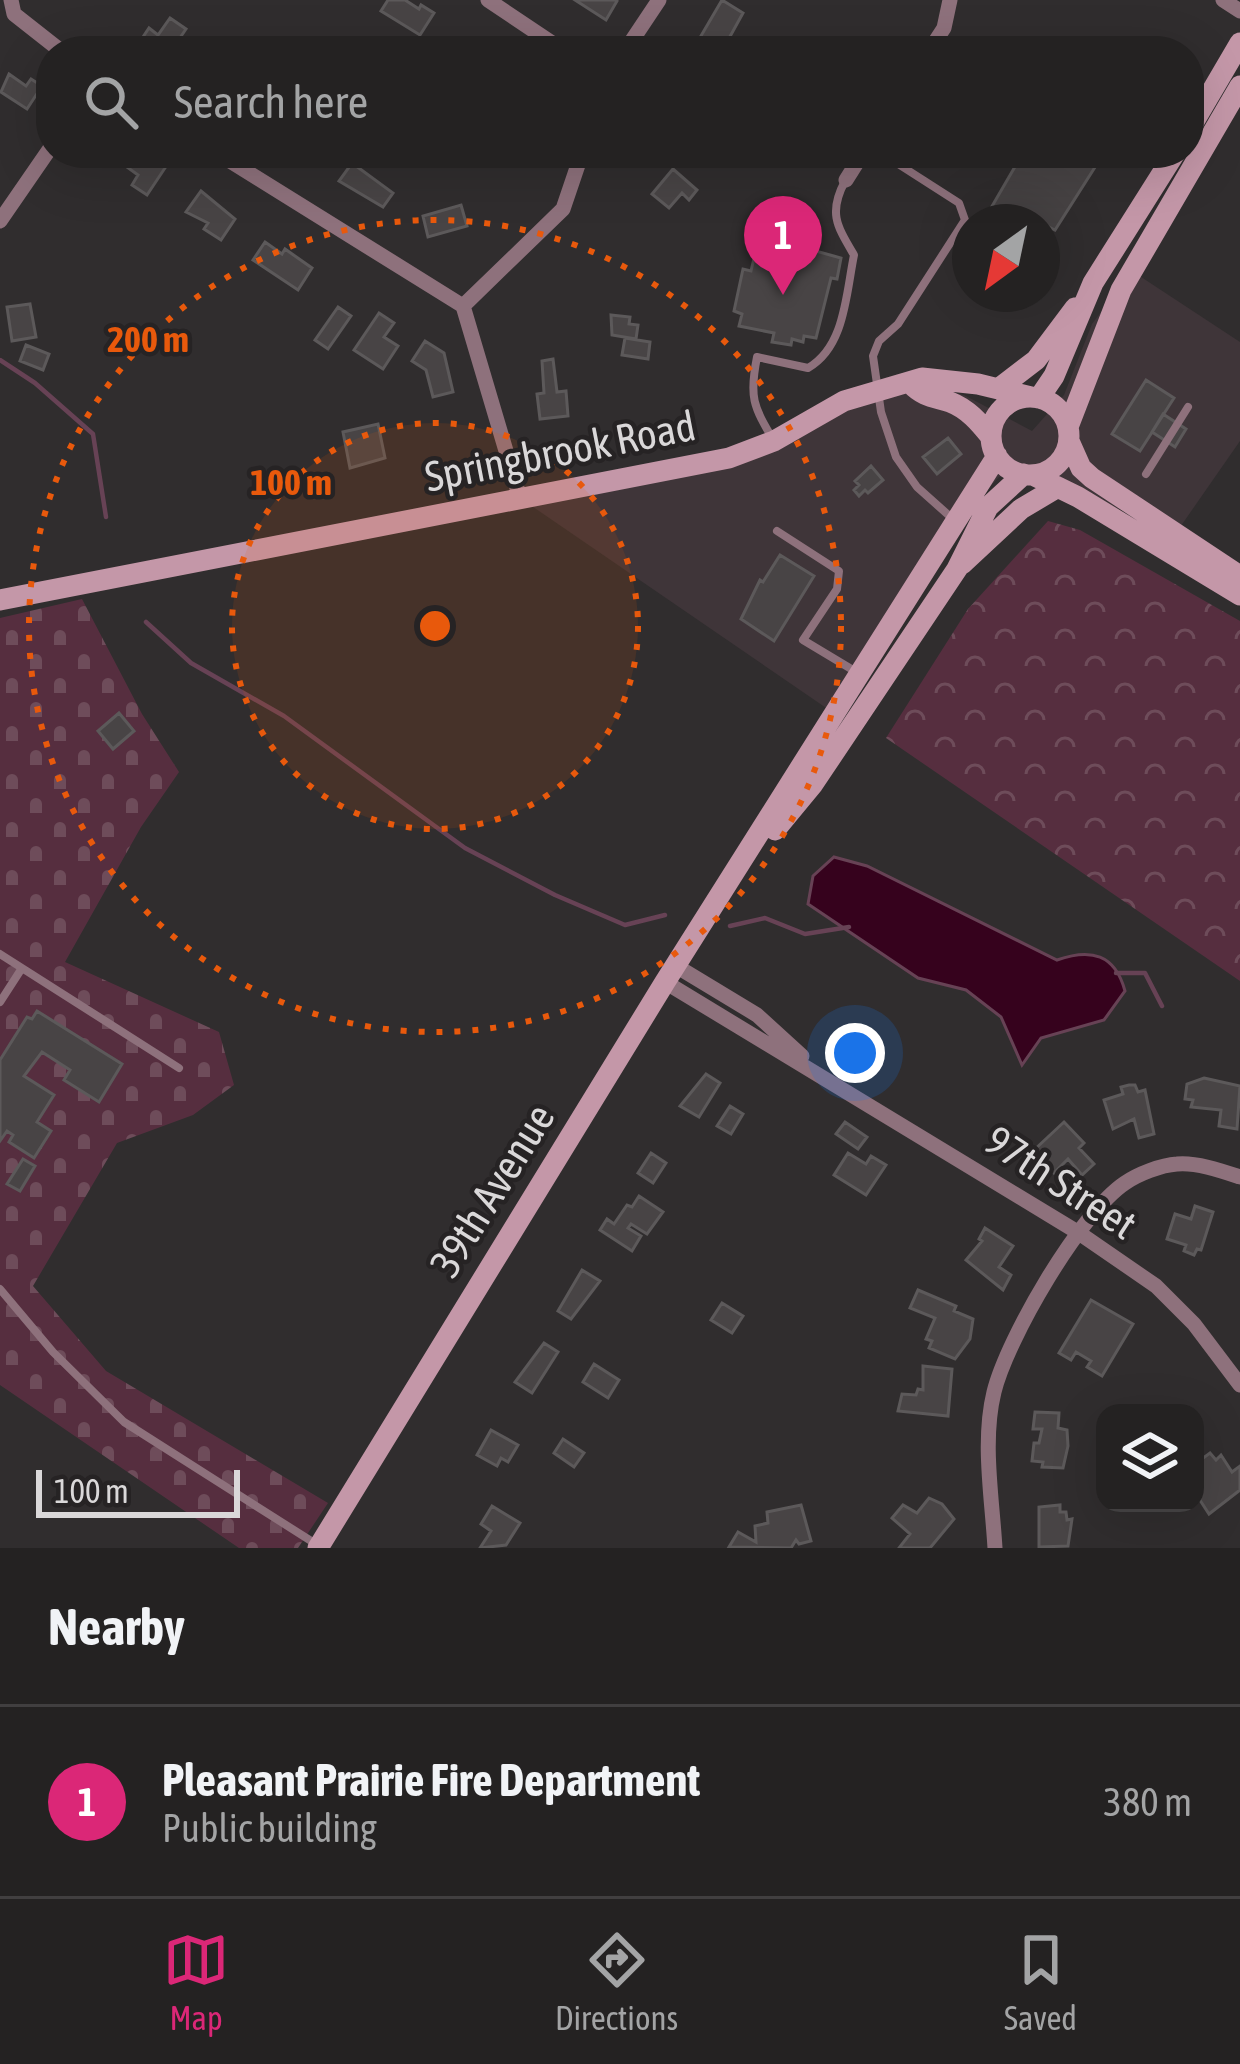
<!DOCTYPE html>
<html lang="en">
<head>
<meta charset="utf-8">
<style>
	:root { --surface:#242222; --page:#2c2a2a; --text:#f1f3f6; --muted:#a3a4a5; --line:#413f40; --accent:#db2777 }
	body { margin:0; font-family:"Asap Condensed",sans-serif; background:var(--page); color:var(--text) }
	.controls { position:absolute; right:36px; bottom:36px; display:grid; overflow:hidden; border-radius:24px; box-shadow:0 12px 48px #0002 }
	.controls button { width:108px; height:108px; display:grid; place-items:center; padding:0; border:0; border-bottom:3px solid var(--line); background:var(--surface); color:var(--text); font:60px sans-serif }
	.compass { position:absolute; left:952px; top:204px; width:108px; height:108px; border-radius:50%; background:var(--surface); box-shadow:0 12px 48px #0002; rotate:213deg }
	.scale { position:absolute; left:36px; bottom:30px; width:204px; box-sizing:border-box; padding-left:12px; border:6px solid #dad8d9; border-top:0; font-size:33px; line-height:42px; white-space:nowrap; color:#dad8d9; -webkit-text-stroke:9px #262324; paint-order:stroke }
	.you { position:absolute; left:855px; top:1053px; width:42px; height:42px; margin:-30px; border:9px solid #fff; border-radius:50%; background:#1a73e8; box-shadow:0 0 0 18px #1a73e833 }
	.badge { display:grid; place-items:center; width:78px; height:78px; border-radius:50%; background:var(--accent); color:#fff; font-size:39px; font-weight:700 }
	.pin { position:absolute; translate:-50% -99px; filter:drop-shadow(0 3px 6px #0008) }
	.pin::after { content:''; position:absolute; top:63px; width:42px; height:36px; background:inherit; clip-path:polygon(0 0,100% 0,50% 100%) }
	.list { margin:0; padding:0; list-style:none }
	h2 { display:flex; justify-content:space-between; align-items:center; height:156px; margin:0; padding:0 48px; font-size:51px }
	h2 small { font-size:39px; font-weight:400; color:var(--muted) }
	.list li { display:grid; grid-template-columns:78px 1fr auto; gap:36px; align-items:center; box-sizing:border-box; height:192px; padding:0 48px; border-top:3px solid var(--line) }
	.list b { display:block; font-size:45px; white-space:nowrap }
	.list p { margin:0; font-size:39px; white-space:nowrap; color:var(--muted) }
	.list em { font-size:39px; font-style:normal; color:var(--muted) }
	.icon { flex:none; width:66px; height:66px; fill:none; stroke:currentColor; stroke-width:2; stroke-linecap:round; stroke-linejoin:round }
	.map { position:relative; flex:none; width:1240px; height:1548px; overflow:hidden }
	.search { position:absolute; background:var(--surface); box-shadow:0 12px 48px #0002; left:36px; right:36px; top:36px; height:132px; display:flex; align-items:center; gap:30px; box-sizing:border-box; padding:0 42px; border-radius:48px; color:var(--muted); font-size:45px }
	.sheet { height:348px; background:var(--surface) }
	nav { display:flex; justify-content:space-around; align-items:center; box-sizing:border-box; height:168px; border-top:3px solid var(--line); background:var(--surface); font-size:33px; color:var(--muted) }
	nav a { display:grid; justify-items:center; gap:6px }
	nav .on { color:var(--accent) }
	.map>svg:first-child { display:block }
</style>
</head>
<body>
<div class="map">
<svg width="1240" height="1548" viewBox="0 0 1240 1548">
	<defs>
		<pattern id="forest-crowns" width="20" height="18" patternUnits="userSpaceOnUse" patternTransform="scale(3)"><rect width="20" height="18" fill="#562e3f"/><path d="M2 6a3 3 0 1 1 6 0M12 15a3 3 0 1 1 6 0" fill="none" stroke="#6e4c5a"/></pattern>
		<pattern id="cemetery-stones" width="16" height="16" patternUnits="userSpaceOnUse" patternTransform="scale(3)"><rect width="16" height="16" fill="#562e3f"/><path d="M2 7V4a2 2 0 0 1 4 0v3zM10 15v-3a2 2 0 0 1 4 0v3z" fill="#6e4c5a"/></pattern>
	</defs>
	<rect width="100%" height="100%" fill="#302d2e"/>
	<path fill="#3f3539" d="M1132 271 1240 342V441L1176 533 1024 469 999 477 950 529 835 714 520 498 683 468 871 391 935 389 964 395 1032 431 1064 395 1092 324Z"/>
	<path fill="url(#forest-crowns)" d="M1048 521 1080 530 1240 621V981L886 738 968 609Z"/>
	<path fill="url(#cemetery-stones)" d="M82 599 142 714 179 772 141 827 65 962 219 1032 234 1085 193 1115 117 1143 33 1286 106 1371 328 1503 298 1548H239L0 1385V618Z"/>
	<path fill="#36021d" stroke="#674255" stroke-width="3" d="M834 857 867 866 1057 960C1091 948 1115 954 1125 991L1104 1020 1041 1038 1022 1065 1001 1017 966 990 918 978 808 904 813 876Z"/>
	<g fill="none" stroke-linecap="round" stroke-linejoin="round">
		<path stroke="#674255" stroke-width="4.5" d="M0 360 35 383 93 434 106 517
			M146 622 191 663 284 716 465 848 555 895 625 925 665 915
			M730 926 765 918 805 934 849 927
			M1116 973H1145L1162 1006"/>
	</g>
	<path fill="#484445" stroke="#5c595a" stroke-width="3" d="M388 0H405L419 9 421 5 434 13 420 35 381 11Z
		M575 0H616L617 1 606 20Z
		M722 0 743 13 722 51H713L698 41Z
		M170 18 186 29 171 51H151L139 43 149 28 158 35Z
		M9 74 26 86 31 79 42 86 27 109 1 92Z
		M127 153 149 157 165 168 147 195 132 185 138 175 120 162Z
		M1023 153H1104L1055 230 1026 216 1022 222H1014L991 208Z
		M352 163 393 193 383 207 339 181Z
		M673 169 697 190 689 200 682 193 669 208 652 194Z
		M201 191 235 219 221 240 204 229 208 223 186 212Z
		M461 205 467 226 428 237 423 216Z
		M265 242 282 254 285 249 312 268 298 290 253 260Z
		M794 245 841 258 837 279 831 278 816 338 804 336 803 342 792 339 791 345 772 342 774 333 739 326 742 314 734 311 743 269 751 271 756 250 792 257Z
		M30 304 36 337 12 341 7 307Z
		M338 307 351 316 328 349 315 340Z
		M379 313 394 323 384 337 398 346 383 369 354 350Z
		M611 315 630 317 629 324 638 325 636 339 612 335Z
		M625 338 650 342 648 359 622 355Z
		M425 341 444 353 453 392 433 397 426 370 412 361Z
		M26 345 49 354 43 370 20 361Z
		M553 359 557 392 566 391 568 416 540 419 537 394 544 393 542 361Z
		M1146 380 1174 398 1140 451 1112 434Z
		M1163 414 1186 429 1175 447 1152 432Z
		M378 424 385 458 350 468 343 432Z
		M948 438 961 454 937 474 923 457Z
		M871 466 883 480 868 493 865 490 859 496 854 490 859 485 855 481Z
		M780 555 814 576 774 641 741 619 760 580 763 582Z
		M119 713 134 731 113 749 98 731Z
		M37 1011 122 1064 99 1102 64 1080 70 1070 42 1052 24 1076 54 1095 37 1122 51 1131 34 1158 9 1142 13 1135 7 1131 0 1141V1060L27 1017 32 1019Z
		M706 1074 720 1083 699 1117 680 1106Z
		M1204 1078 1240 1086 1237 1129 1219 1126 1221 1110 1191 1107 1193 1100 1185 1099 1187 1084Z
		M1129 1085H1135L1138 1092 1145 1090 1154 1134 1139 1138 1134 1119 1113 1129 1104 1100 1123 1094 1121 1087Z
		M730 1106 743 1114 731 1134 717 1126Z
		M845 1122 867 1137 858 1149 836 1134Z
		M1064 1122 1084 1143 1079 1148 1094 1164 1082 1175 1068 1159 1054 1173 1033 1151Z
		M651 1153 666 1163 653 1183 638 1173Z
		M848 1153 866 1164 871 1156 886 1165 866 1195 834 1175Z
		M23 1159 35 1166 20 1191 7 1184Z
		M639 1196 663 1212 647 1234 631 1224 628 1228 641 1236 632 1251 600 1230 607 1219 614 1224 627 1205 632 1207Z
		M1195 1206 1213 1212 1201 1250 1197 1249 1194 1255 1184 1251 1186 1245 1167 1239 1175 1214 1191 1219Z
		M985 1228 1013 1246 999 1267 1011 1275 1003 1290 966 1260 982 1241 979 1239Z
		M582 1270 600 1281 571 1319 558 1311Z
		M918 1290 956 1306 954 1311 973 1319 970 1339 955 1359 929 1348 932 1341 926 1339 935 1318 910 1308Z
		M1091 1300 1133 1324 1102 1376 1087 1367 1091 1361 1076 1352 1071 1360 1059 1353Z
		M722 1303 743 1316 732 1333 711 1320Z
		M544 1343 558 1352 532 1393 515 1382Z
		M594 1364 619 1380 608 1398 583 1382Z
		M923 1366 952 1369 948 1416 898 1411 902 1394 916 1395 918 1389 923 1390Z
		M1035 1412 1059 1413 1058 1428 1067 1430 1068 1446 1063 1468 1042 1467 1043 1462 1032 1461 1034 1443H1039L1042 1429H1033Z
		M491 1430 518 1445 508 1462 501 1458 497 1466 477 1455Z
		M563 1439 584 1453 574 1467 554 1453Z
		M1210 1453 1216 1460 1221 1455 1232 1472 1240 1466V1490L1209 1514 1196 1494 1202 1488 1195 1479V1464Z
		M929 1498 942 1504 954 1519 930 1548H899L910 1534 892 1518 903 1505 917 1513Z
		M801 1505 811 1541 799 1544 796 1540 791 1548 729 1547 738 1532 756 1542 755 1526 768 1523 767 1512Z
		M1060 1505V1512H1066L1067 1520 1072 1519 1068 1546 1039 1547V1507Z
		M492 1506 520 1523 506 1545 480 1548 491 1531 481 1524Z"/>
	<g fill="none" stroke-linecap="round" stroke-linejoin="round">
		<path stroke="#8e717c" stroke-width="8" d="M881 153 959 203 965 220 898 324 879 341 873 356 881 412 896 457 917 487 954 520
			M774 441C753 406 749 397 757 357L808 368C845 347 846 294 854 255 837 226 828 213 845 181
			M1146 474 1188 407
			M777 531 839 571 837 589 803 640 858 673
			M0 954 179 1068
			M0 1002 22 968
			M0 1289 53 1352 124 1422 319 1546"/>
		<path stroke="#8e717c" stroke-width="15" d="M11 0 14 14 61 51
			M488 0 564 51
			M1223 0 1240 11
			M625 51 659 0
			M929 51 944 28 950 0
			M217 153 463 306
			M846 180 863 153
			M0 221 51 147
			M520 498 463 306 563 209 582 153
			M676 966 757 1015 802 1056
			M665 982 1079 1233 1156 1286 1194 1324 1240 1385
			M995 1548C992 1497 982 1441 994 1392 1007 1339 1080 1213 1125 1183 1138 1174 1161 1165 1177 1164 1196 1162 1222 1171 1240 1177"/>
		<path stroke="#c497a8" stroke-width="21" d="M1189 130 1240 43
			M911 384C923 397 934 397 950 402 968 409 979 422 991 437
			M998 389 1036 360 1075 308
			M991 436a39 39 0 1 1 78 0a39 39 0 1 1-78 0Z
			M1039 398 1054 376 1093 283 1175 153
			M1068 427 1121 290 1240 86
			M1069 441 1081 468 1092 478 1240 576
			M1033 475 1078 497 1240 595
			M962 564 1021 509 1058 487
			M0 600 729 458 774 441 844 401 922 378 978 384 1031 397
			M775 830 813 784 957 569 988 507 1024 474
			M318 1548 665 982 997 456"/>
	</g>
	<circle cx="435" cy="626" r="203" fill="#e8590c" fill-opacity=".12"/>
	<g fill="none" stroke="#e8590c" stroke-width="6" stroke-dasharray="6 12">
		<circle cx="435" cy="626" r="203"/>
		<circle cx="435" cy="626" r="406"/>
	</g>
	<g text-anchor="middle" dominant-baseline="central" stroke-width="9" stroke-linejoin="round" paint-order="stroke">
		<g font-size="42" fill="#dad8d9" stroke="#262324">
			<text transform="translate(560 451) rotate(-11)">Springbrook Road</text>
			<text transform="translate(1061 1182) rotate(33)">97th Street</text>
			<text transform="translate(492 1190) rotate(-58)">39th Avenue</text>
		</g>
	</g>
	<circle cx="435" cy="626" r="18" fill="#e8590c" stroke="#262324" stroke-width="6"/>
	<g font-size="36" text-anchor="middle" font-weight="bold" fill="#e8590c" stroke="#262324" stroke-width="9" stroke-linejoin="round" paint-order="stroke">
		<text x="148" y="352">200 m</text>
		<text x="291" y="495">100 m</text>
	</g>
</svg>
<div class="controls">
<button><svg class="icon" aria-label="layers" viewBox="0 0 24 24"><path d="M12 4l9 5-9 5-9-5zM3 14l9 5 9-5"/></svg></button>
</div>
<svg class="compass" viewBox="-18 -18 36 36"><path d="M0-13l5 13h-10z" fill="#e53935"/><path d="M0 13l5-13h-10z" fill="#a3a4a5"/></svg>
<div class="scale">100 m</div>
<div class="you"></div>
<div class="pin badge" style="left:783px;top:295px">1</div>
<div class="search"><svg class="icon" aria-label="search" viewBox="0 0 24 24"><circle cx="10" cy="10" r="6"/><path d="M15 15l6 6"/></svg>Search here</div>
</div>
<section class="sheet">
<h2>Nearby<small></small></h2>
<ul class="list">
<li><span class="badge">1</span><div><b>Pleasant Prairie Fire Department</b><p>Public building</p></div><em>380 m</em></li>
</ul>
</section>
<nav>
<a class="on"><svg class="icon" aria-label="map" viewBox="0 0 24 24"><path d="M3 6l6-2 6 2 6-2v14l-6 2-6-2-6 2zM9 4v14M15 6v14"/></svg>Map</a>
<a><svg class="icon" aria-label="directions" viewBox="0 0 24 24"><path d="M12 3l9 9-9 9-9-9zM9 14v-3h6M13 9l2 2-2 2"/></svg>Directions</a>
<a><svg class="icon" aria-label="saved" viewBox="0 0 24 24"><path d="M7 4h10v16l-5-4-5 4z"/></svg>Saved</a>
</nav>
</body>
</html>
